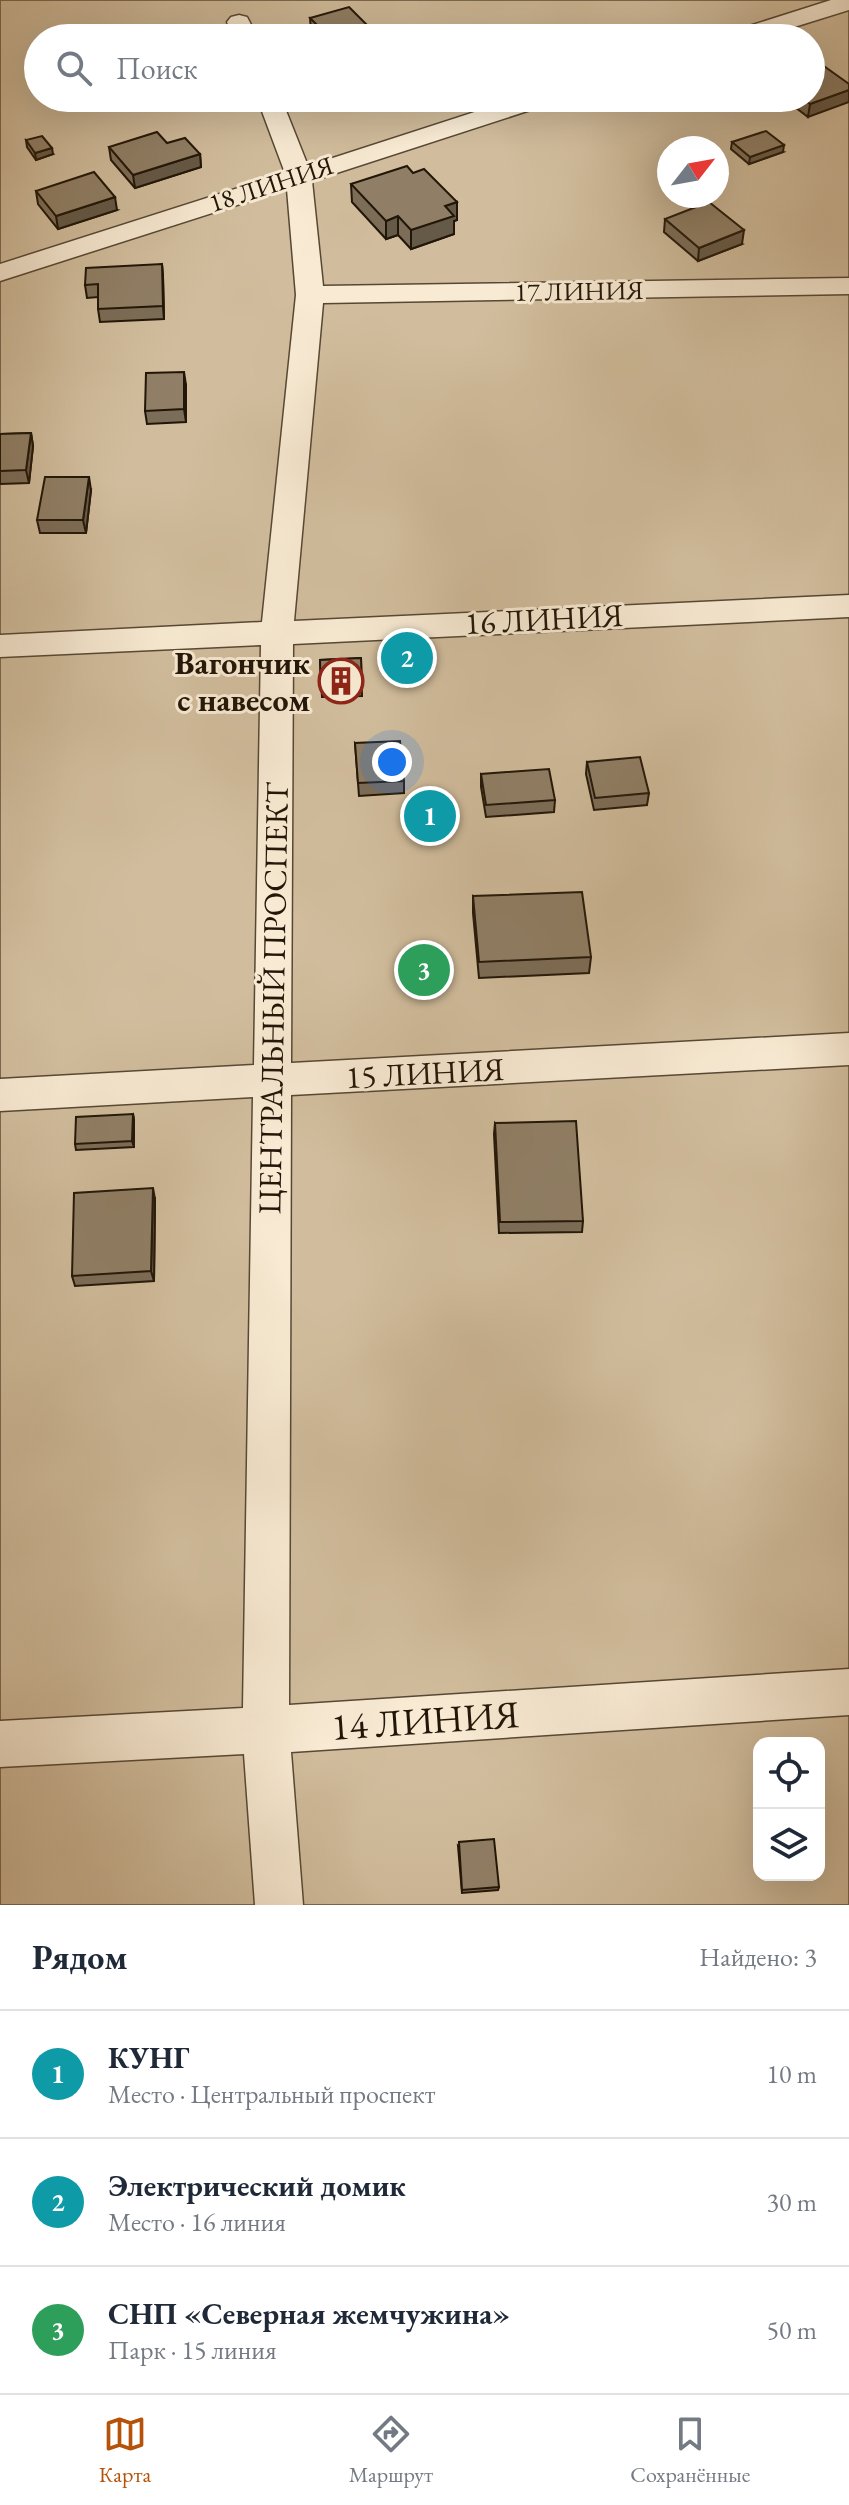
<!DOCTYPE html>
<html lang="ru">
<head>
<meta charset="utf-8">
<style>
	:root { --surface:#fff; --page:#f6f6f7; --text:#1f2937; --muted:#747a83; --line:#e0e1e3; --accent:#b45309 }
	body { margin:0; font-family:"EB Garamond",serif; background:var(--page); color:var(--text) }
	.controls { position:absolute; right:24px; bottom:24px; display:grid; overflow:hidden; border-radius:16px; box-shadow:0 8px 32px #0002 }
	.controls button { width:72px; height:72px; display:grid; place-items:center; padding:0; border:0; border-bottom:2px solid var(--line); background:var(--surface); color:var(--text); font:40px sans-serif }
	.compass { position:absolute; left:657px; top:136px; width:72px; height:72px; border-radius:50%; background:var(--surface); box-shadow:0 8px 32px #0002; rotate:59deg }
	.you { position:absolute; left:392px; top:762px; width:28px; height:28px; margin:-20px; border:6px solid #fff; border-radius:50%; background:#1a73e8; box-shadow:0 0 0 12px #1a73e833 }
	.badge { display:grid; place-items:center; width:52px; height:52px; border-radius:50%; background:var(--accent); color:#fff; font-size:26px; font-weight:700 }
	.pin { position:absolute; translate:-50% -50%; border:4px solid #fff; box-shadow:0 2px 8px #0006 }
	.list { margin:0; padding:0; list-style:none }
	h2 { display:flex; justify-content:space-between; align-items:center; height:104px; margin:0; padding:0 32px; font-size:34px }
	h2 small { font-size:26px; font-weight:400; color:var(--muted) }
	.list li { display:grid; grid-template-columns:52px 1fr auto; gap:24px; align-items:center; box-sizing:border-box; height:128px; padding:0 32px; border-top:2px solid var(--line) }
	.list b { display:block; font-size:30px; white-space:nowrap }
	.list p { margin:0; font-size:26px; white-space:nowrap; color:var(--muted) }
	.list em { font-size:26px; font-style:normal; color:var(--muted) }
	.icon { flex:none; width:44px; height:44px; fill:none; stroke:currentColor; stroke-width:2; stroke-linecap:round; stroke-linejoin:round }
	.map { position:relative; flex:none; width:849px; height:1905px; overflow:hidden }
	.search { position:absolute; background:var(--surface); box-shadow:0 8px 32px #0002; left:24px; right:24px; top:24px; height:88px; display:flex; align-items:center; gap:20px; box-sizing:border-box; padding:0 28px; border-radius:44px; color:var(--muted); font-size:30px }
	.sheet { height:488px; background:var(--surface) }
	nav { display:flex; justify-content:space-around; align-items:center; box-sizing:border-box; height:112px; border-top:2px solid var(--line); background:var(--surface); font-size:22px; color:var(--muted) }
	nav a { display:grid; justify-items:center; gap:4px }
	nav .on { color:var(--accent) }
	.map>svg:first-child { display:block }
</style>
</head>
<body>
<div class="map">
<svg width="849" height="1905" viewBox="0 0 849 1905">
	<rect width="100%" height="100%" fill="#f5dfbc"/>
	<filter id="stains"><feTurbulence type="fractalNoise" baseFrequency=".0025" numOctaves="4"/><feColorMatrix values="0 0 0 0 .2 0 0 0 0 .09 0 0 0 0 .02 0 0 0 .5 -.17"/></filter>
	<radialGradient id="worn" r=".72"><stop offset=".6" stop-color="#630" stop-opacity="0"/><stop offset="1" stop-color="#630" stop-opacity=".3"/></radialGradient>
	<path fill="#d1bd9d" stroke="#7a6a52" stroke-width="2" fill-rule="evenodd" d="M0 0H849V1905H0ZM38 38H811V98H38ZM669 148H717V196H669ZM759 1743H819V1875H759Z"/>
	<g fill="none" stroke-linecap="round" stroke-linejoin="round">
		<g stroke="#574835" stroke-width="3">
			<path id="minor" d="M831 0H849V10L759 38H723L727 33Z
				M239 15 247 17 258 38H234L227 22 231 17Z
				M257 98H281L308 166 518 98H555L552 103 312 181 323 286 849 278V294L323 303 294 621 849 595V617L293 644 291 1063 849 1033V1065L291 1095 289 1705 849 1669V1715L291 1752 303 1905H255L244 1754 0 1767V1721L243 1708 253 1097 0 1111V1079L254 1065 261 645 0 657V635L262 622 296 295 287 189 0 281V264L285 173Z"/>
		</g>
		<use href="#minor" fill="#f8ead3" fill-rule="evenodd"/>
	</g>
	<path fill="#7c6d58" stroke="#221608" stroke-width="2" d="M310 18 373 38H318L311 31Z
		M821 64 808 117 783 98H811Z
		M26 140 53 154 36 160 27 147Z
		M732 142 783 152 749 164 731 149Z
		M109 147 200 154 201 167 135 188 111 160Z
		M413 173 457 202V220L454 221V234L411 249 398 235 386 239 352 202 351 184Z
		M36 191 117 210 58 229 38 204Z
		M665 219 742 244 698 261 664 232Z
		M162 264 163 277 164 319 100 322 98 309V297L87 298 85 285Z
		M186 385V422L147 424 145 411Z
		M31 433 33 446 29 483 0 484V434Z
		M91 490 86 533H40L37 520Z
		M397 645H416L417 664 398 665Z
		M361 658 362 696 322 697 320 660Z
		M355 743 404 781V793L359 796Z
		M587 762 649 793 647 805 594 810 586 774Z
		M481 774 555 800 554 812 486 817 481 787Z
		M412 800 449 820V826L413 827Z
		M473 896 591 957 589 973 479 978 473 913Z
		M133 1114 134 1120V1147L76 1150 75 1144Z
		M495 1123 583 1221 582 1232 499 1233 494 1134Z
		M155 1199 154 1281 75 1286 72 1276Z
		M458 1846 499 1887 498 1890 462 1893Z"/>
	<path fill="#655947" stroke="#221608" stroke-width="2" d="M373 31V38H349Z
		M849 90V102L808 117 810 104Z
		M784 145 783 152 749 164 750 157Z
		M52 148 53 154 36 160 35 153Z
		M200 154 201 167 135 188 133 175Z
		M115 197 117 210 58 229 56 216Z
		M457 202V220L454 221V234L411 249V230L445 206Z
		M398 216V235L386 239V221Z
		M744 230 742 244 698 261 699 248Z
		M162 264 163 277 164 319 163 306Z
		M184 372 186 385V422L184 409Z
		M31 433 33 446 29 483 26 470Z
		M89 477 91 490 86 533 83 520Z
		M133 1114 134 1120V1147L132 1141Z
		M153 1188 155 1199 154 1281 151 1271Z"/>
	<path fill="#907f66" stroke="#221608" stroke-width="2" d="M349 7 373 31 349 38H330L310 18Z
		M821 64 849 84V90L810 104 802 98H811V67Z
		M766 131 784 145 750 157 732 142Z
		M157 132 167 143 185 138 200 154 133 175 109 147Z
		M42 136 52 148 35 153 26 140Z
		M407 166 413 173 424 169 457 202 445 206 454 216 411 230 398 216 386 221 351 184Z
		M94 172 115 197 56 216 36 191Z
		M709 202 744 230 699 248 665 219Z
		M162 264 163 306 98 309V284L85 285 86 268Z
		M184 372V409L145 411 146 373Z
		M31 433 26 470 0 471V434Z
		M45 477H89L83 520H37Z
		M397 645H416L417 658H398Z
		M361 658 362 689 321 691 320 660Z
		M400 741 404 781 358 783 355 743Z
		M640 757 649 793 595 798 587 762Z
		M549 769 555 800 486 805 481 774Z
		M447 799 449 820 413 821 412 800Z
		M582 892 591 957 479 962 473 896Z
		M133 1114 132 1141 75 1144 76 1117Z
		M576 1121 583 1221 500 1222 495 1123Z
		M153 1188 151 1271 72 1276 74 1193Z
		M494 1839 499 1887 462 1890 459 1842Z"/>
	<defs>
		<g id="building-ring" transform="scale(2.3)"><circle r="9.5" fill="#f8ead3" stroke="#8f2418" stroke-width="1.5"/><path d="M-4-6H4V6H1V3H-1V6H-4ZM-2.5-4.3h1.7v1.8h-1.7ZM.8-4.3h1.7v1.8H.8ZM-2.5-1h1.7V.8h-1.7ZM.8-1h1.7V.8H.8Z" fill="#8f2418"/></g>
	</defs>
	<g fill-rule="evenodd">
		<use href="#building-ring" x="341" y="681"/>
	</g>
	<g text-anchor="middle" dominant-baseline="central" stroke-width="6" stroke-linejoin="round" paint-order="stroke">
		<g font-size="26" fill="#221608" stroke="#f8ead3">
			<text transform="translate(271 184) rotate(-18)">18 ЛИНИЯ</text>
			<text transform="translate(579 291) rotate(-1)">17 ЛИНИЯ</text>
		</g>
		<g font-size="32" fill="#221608" stroke="#f8ead3">
			<text transform="translate(544 619) rotate(-3)">16 ЛИНИЯ</text>
			<text transform="translate(273 998) rotate(-89)">ЦЕНТРАЛЬНЫЙ ПРОСПЕКТ</text>
			<text transform="translate(425 1073) rotate(-3)">15 ЛИНИЯ</text>
		</g>
		<g font-size="32" font-weight="bold" fill="#221608" stroke="#f8ead3" text-anchor="end">
			<text x="310" y="663">Вагончик<tspan x="310" dy="37">с навесом</tspan></text>
		</g>
		<g font-size="38" fill="#221608" stroke="#f8ead3">
			<text transform="translate(425 1720) rotate(-4)">14 ЛИНИЯ</text>
		</g>
	</g>
	<rect width="100%" height="100%" filter="url(#stains)"/>
	<rect width="100%" height="100%" fill="url(#worn)"/>
</svg>
<div class="controls">
<button><svg class="icon" aria-label="locate" viewBox="0 0 24 24"><circle cx="12" cy="12" r="6"/><path d="M12 2v4M12 18v4M2 12h4M18 12h4"/></svg></button>
<button><svg class="icon" aria-label="layers" viewBox="0 0 24 24"><path d="M12 4l9 5-9 5-9-5zM3 14l9 5 9-5"/></svg></button>
</div>
<svg class="compass" viewBox="-18 -18 36 36"><path d="M0-13l5 13h-10z" fill="#e53935"/><path d="M0 13l5-13h-10z" fill="#747a83"/></svg>
<div class="you"></div>
<div class="pin badge" style="left:430px;top:816px;background:#0f9aa8">1</div>
<div class="pin badge" style="left:407px;top:658px;background:#0f9aa8">2</div>
<div class="pin badge" style="left:424px;top:970px;background:#2e9e5b">3</div>
<div class="search"><svg class="icon" aria-label="search" viewBox="0 0 24 24"><circle cx="10" cy="10" r="6"/><path d="M15 15l6 6"/></svg>Поиск</div>
</div>
<section class="sheet">
<h2>Рядом<small>Найдено: 3</small></h2>
<ul class="list">
<li><span class="badge" style="background:#0f9aa8">1</span><div><b>КУНГ</b><p>Место · Центральный проспект</p></div><em>10 m</em></li>
<li><span class="badge" style="background:#0f9aa8">2</span><div><b>Электрический домик</b><p>Место · 16 линия</p></div><em>30 m</em></li>
<li><span class="badge" style="background:#2e9e5b">3</span><div><b>СНП «Северная жемчужина»</b><p>Парк · 15 линия</p></div><em>50 m</em></li>
</ul>
</section>
<nav>
<a class="on"><svg class="icon" aria-label="map" viewBox="0 0 24 24"><path d="M3 6l6-2 6 2 6-2v14l-6 2-6-2-6 2zM9 4v14M15 6v14"/></svg>Карта</a>
<a><svg class="icon" aria-label="directions" viewBox="0 0 24 24"><path d="M12 3l9 9-9 9-9-9zM9 14v-3h6M13 9l2 2-2 2"/></svg>Маршрут</a>
<a><svg class="icon" aria-label="saved" viewBox="0 0 24 24"><path d="M7 4h10v16l-5-4-5 4z"/></svg>Сохранённые</a>
</nav>
</body>
</html>
